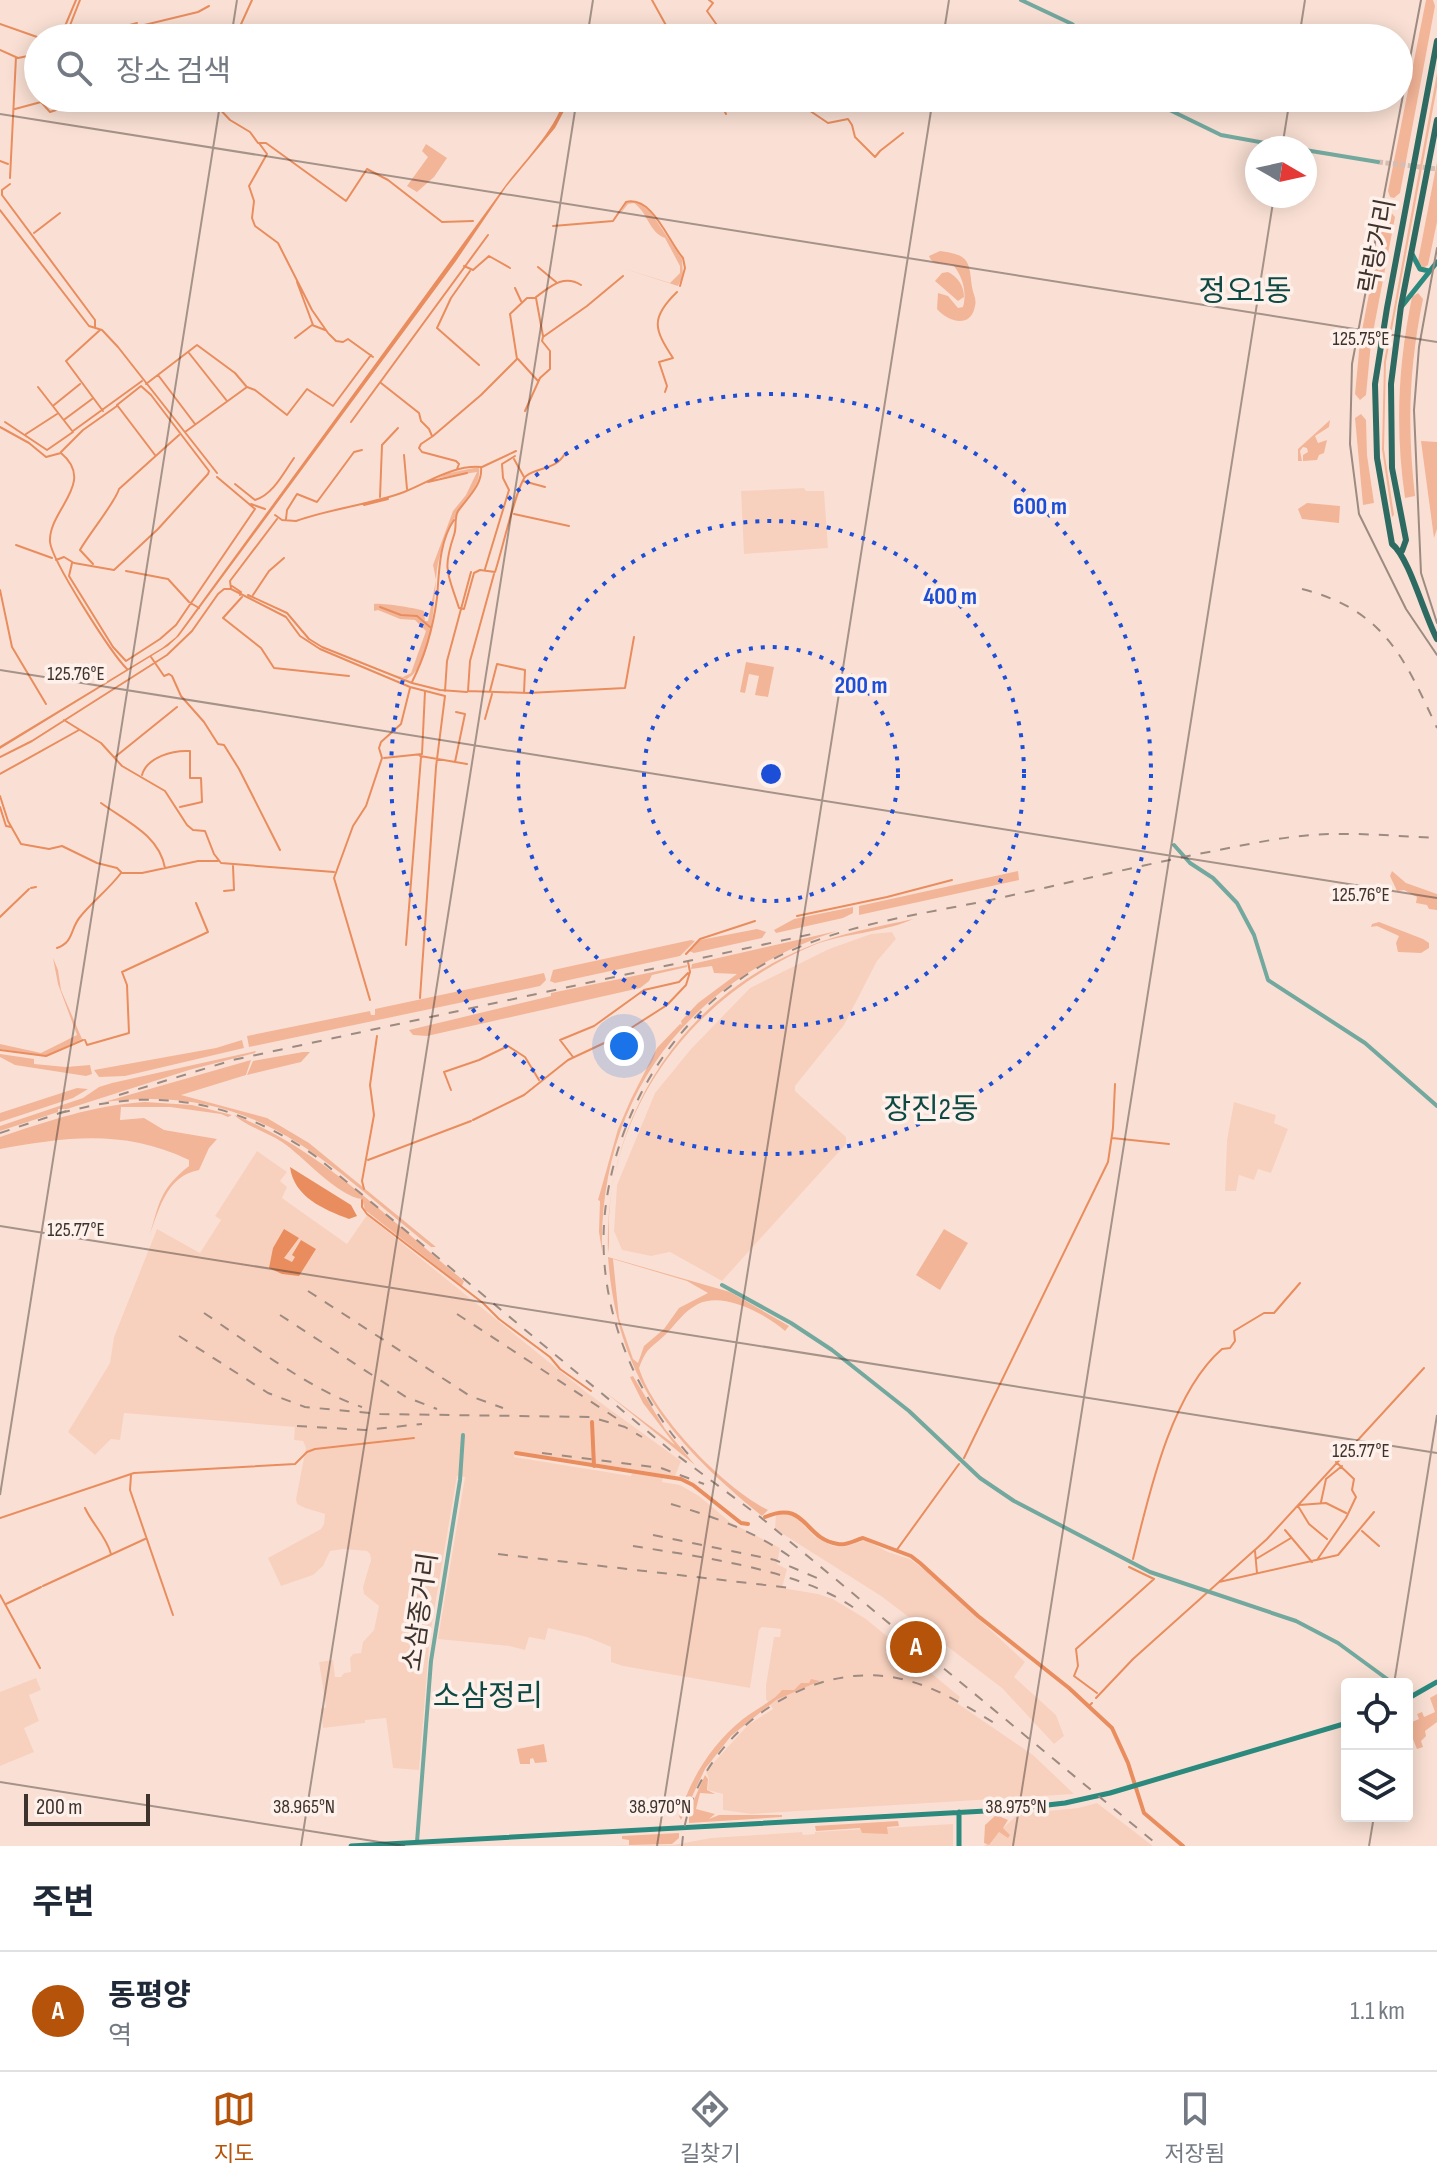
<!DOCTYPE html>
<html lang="ko">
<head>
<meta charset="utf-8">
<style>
	:root { --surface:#fff; --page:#f2f2f3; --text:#1f2937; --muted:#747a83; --line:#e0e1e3; --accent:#b45309 }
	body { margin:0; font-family:"Sofia Sans Condensed","Noto Sans KR",sans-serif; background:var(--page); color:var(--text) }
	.controls { position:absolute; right:24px; bottom:24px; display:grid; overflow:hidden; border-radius:8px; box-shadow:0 4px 20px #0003 }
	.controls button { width:72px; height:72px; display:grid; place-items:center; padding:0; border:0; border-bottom:2px solid var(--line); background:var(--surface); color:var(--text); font:40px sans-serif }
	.compass { position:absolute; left:1245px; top:136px; width:72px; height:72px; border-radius:50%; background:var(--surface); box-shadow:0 4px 20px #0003; rotate:99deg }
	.scale { position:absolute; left:24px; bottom:20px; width:126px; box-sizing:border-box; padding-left:8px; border:4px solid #3e322c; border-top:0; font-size:22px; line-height:28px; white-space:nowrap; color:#3e322c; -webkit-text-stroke:6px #fef1eb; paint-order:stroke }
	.you { position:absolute; left:624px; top:1046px; width:28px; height:28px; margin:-20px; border:6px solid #fff; border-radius:50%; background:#1a73e8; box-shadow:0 0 0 12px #1a73e833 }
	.badge { display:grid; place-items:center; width:52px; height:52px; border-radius:50%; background:var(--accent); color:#fff; font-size:26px; font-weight:700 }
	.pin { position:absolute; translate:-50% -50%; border:4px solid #fff; box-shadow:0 2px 8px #0006 }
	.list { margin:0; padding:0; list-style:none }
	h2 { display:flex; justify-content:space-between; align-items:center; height:104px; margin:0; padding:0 32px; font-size:34px }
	h2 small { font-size:26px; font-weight:400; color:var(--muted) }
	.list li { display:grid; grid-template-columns:52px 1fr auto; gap:24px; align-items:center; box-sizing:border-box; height:120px; padding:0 32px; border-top:2px solid var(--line) }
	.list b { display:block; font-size:30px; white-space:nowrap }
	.list p { margin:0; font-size:26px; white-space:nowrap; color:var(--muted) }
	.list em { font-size:26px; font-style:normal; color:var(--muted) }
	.icon { flex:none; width:44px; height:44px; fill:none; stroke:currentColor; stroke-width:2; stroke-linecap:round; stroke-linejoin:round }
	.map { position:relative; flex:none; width:1437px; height:1846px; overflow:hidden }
	.search { position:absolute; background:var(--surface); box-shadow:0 4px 20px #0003; left:24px; right:24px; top:24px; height:88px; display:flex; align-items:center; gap:20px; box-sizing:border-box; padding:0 28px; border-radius:44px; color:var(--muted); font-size:30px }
	.sheet { height:224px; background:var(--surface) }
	nav { display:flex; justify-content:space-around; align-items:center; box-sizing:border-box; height:112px; border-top:2px solid var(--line); background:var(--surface); font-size:22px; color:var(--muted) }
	nav a { display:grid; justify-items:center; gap:4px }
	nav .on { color:var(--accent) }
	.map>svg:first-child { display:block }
</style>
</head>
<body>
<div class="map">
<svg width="1437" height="1846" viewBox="0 0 1437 1846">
	<rect width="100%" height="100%" fill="#fae0d4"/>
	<path fill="#f8d1be" d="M804 488 806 491H824L828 548 744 554 741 491Z
		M892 932 896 939 877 961 844 1025 795 1086V1091L846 1137V1144L722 1281 670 1252 651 1256 622 1250 614 1231 617 1185 655 1093 691 1049 750 988 829 949 871 934Z
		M1234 1102 1276 1115 1274 1123 1288 1129 1271 1173 1258 1169 1254 1180 1239 1175 1236 1191H1225L1227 1140Z
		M257 1151 287 1172 280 1181 287 1187 282 1198 347 1244 367 1215 586 1392 681 1461 675 1476 515 1451 514 1457 631 1476 632 1473 663 1478 662 1482 680 1485 699 1496 730 1522 780 1548 777 1564 787 1569 782 1588 818 1594 833 1599 866 1619 960 1697 957 1703 1033 1755 1074 1794 751 1814 723 1810V1794L708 1790 709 1779 706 1771 748 1725 773 1709 766 1699V1685L774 1637H780L781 1629 762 1627 759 1630 750 1688 623 1666 611 1662V1647L587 1637 548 1628 545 1640 529 1637 525 1650 509 1646 438 1639 465 1477 457 1476 430 1635 419 1770 393 1768 386 1718 365 1720V1723L323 1728 321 1709 326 1707 319 1662 333 1660 335 1677H341L344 1673 351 1672 350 1658 353 1654 361 1653 363 1642 374 1630 379 1606 364 1594 363 1587 371 1560 370 1554 367 1551 343 1549 330 1551 323 1566 313 1575 281 1586 268 1558 321 1529 324 1524 325 1514 305 1508 297 1504 296 1499 306 1448 303 1441 294 1440 295 1427 124 1413 120 1440 111 1439 95 1455 68 1432 110 1363 114 1337 157 1229 200 1253 221 1220 215 1216 219 1210Z
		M785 1513 795 1516 814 1536 833 1546 844 1547 866 1540 888 1552 910 1559 930 1574 1025 1662 1014 1677 1056 1715 1064 1736 1054 1744 1002 1688 881 1596 775 1529 776 1514Z
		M36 1678 41 1690 29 1695 39 1721 24 1728 34 1752 0 1766V1692Z
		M1097 1803 1153 1846H984L1018 1814 1078 1808Z
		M953 1824V1846H602L673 1845 711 1838 802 1832 803 1835 815 1834V1832Z"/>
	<path fill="#f3b598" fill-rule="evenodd" d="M1426 0H1433L1435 6 1400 193 1394 198 1390 197 1388 191Z
		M1437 73V87L1386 362 1384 449 1394 515 1392 517 1382 449 1384 362Z
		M426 144 447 158 434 177 417 192 407 186 428 157 422 151Z
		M1437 162V222L1428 265 1423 268 1418 261Z
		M635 201 650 211 682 259 683 276 678 286 619 267 670 283 680 273V266L665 238C649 232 648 213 634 203L628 204 620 214 626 203Z
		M1390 211 1395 217 1371 343 1366 395 1360 400 1355 394 1360 341 1384 215Z
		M940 251C969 255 969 260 972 287 973 294 977 299 975 306 971 329 948 322 937 309L938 293 948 296 958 308 963 307C967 292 963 278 954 266 945 262 933 267 929 256Z
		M948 272C958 277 964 286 964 297L958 301 935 281 942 273Z
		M1418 293 1423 299C1409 368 1407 426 1415 496L1405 498C1395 429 1398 365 1412 297Z
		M1361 414 1366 420 1367 455 1374 503 1363 505 1355 418Z
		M1330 420 1329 427 1315 436 1318 443 1327 440 1324 453 1319 455 1317 460 1303 461V455L1308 452 1307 448 1303 447 1300 451 1302 461H1298V449Z
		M1421 441 1437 442V529L1434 538Z
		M479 467C482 490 458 507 450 527 445 539 439 556 437 569 434 596 434 665 407 679L394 675 403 677 411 673 426 631 415 620 400 619 378 610 374 611V604C383 603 415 608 424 611L425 621H428L436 580 433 565 453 511 466 495 477 472 438 478 428 482 449 473Z
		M1307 503 1340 506 1339 523 1302 519 1298 509Z
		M746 662 774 667 768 697 755 695 759 676 749 674 745 693 740 692Z
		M1018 871 1019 880 859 915V906Z
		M1392 871 1406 883 1437 894V910L1429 909 1427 905 1416 903 1417 897 1404 890 1397 891 1390 876Z
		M853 907V913L843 918 776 933 774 930 794 919Z
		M913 919C887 932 844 933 814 945 717 986 641 1065 616 1169 612 1184 610 1201 609 1217 608 1229 610 1242 608 1253 603 1118 682 997 807 947 841 933 877 927 913 919Z
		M1379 922 1423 939 1429 943V948L1421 953 1398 952 1396 943 1399 936 1377 926 1371 927 1372 924Z
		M757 929 766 932 762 938 694 953 689 951 700 940Z
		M837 931C691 979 599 1095 602 1251L599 1232 600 1201 598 1200 618 1129 631 1099 657 1048 680 1024 682 1025 681 1021 698 1003 737 974 714 973 712 966 691 969 692 964Z
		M691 940 695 941 680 956 555 983 550 981 553 970Z
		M53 958 58 970 61 990 82 1039 45 1056 0 1049V1044L41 1053 77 1035 58 984Z
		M687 965V967L652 975 649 981 640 988 427 1036 413 1035 409 1030 551 996V993Z
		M544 973 546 980 540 986 249 1047 247 1036 370 1011 371 1015H375V1009Z
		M242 1040 244 1048 125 1076 99 1077 94 1070 216 1048Z
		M256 1051 255 1053 189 1070 67 1109H58V1112L0 1131V1126L83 1098 99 1087 112 1083Z
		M303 1052H310L301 1062 247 1075 253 1061Z
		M0 1054 34 1059V1064L66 1067 90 1065 92 1074 86 1076 15 1065 0 1057Z
		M251 1060 246 1075 181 1095 267 1118 309 1143 436 1247H431C321 1159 257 1083 104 1102Z
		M77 1088 88 1089 73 1098 0 1122V1113Z
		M145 1102 192 1105 232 1115 228 1117 221 1114 170 1107H121L120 1120 144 1118 164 1130 217 1139 209 1148 199 1170C166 1176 159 1210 149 1237 160 1202 159 1190 189 1166V1160C123 1129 68 1137 0 1149V1137C48 1121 94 1105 145 1102Z
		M234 1115C318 1147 395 1224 464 1281L462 1286 365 1210 362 1199C338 1197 302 1155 282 1142 267 1132 246 1126 234 1115Z
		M944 1229 968 1243 940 1290 916 1275Z
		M608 1257 730 1292 789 1326 785 1331C766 1314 723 1291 698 1304 683 1312 677 1323 666 1334 650 1350 648 1345 639 1368 653 1415 724 1488 768 1510L762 1516C671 1442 617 1378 608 1257ZM613 1259 687 1281 708 1293 679 1308 664 1329 644 1346 638 1363 633 1359 619 1318Z
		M633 1376 665 1429 695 1465 605 1392 675 1445 643 1403 630 1377Z
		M811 1679 820 1681 776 1700 731 1736 705 1769 681 1820 679 1816C691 1777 712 1744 743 1719 755 1709 774 1701 782 1690H794L801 1683H809Z
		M1437 1694V1722L1425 1731 1426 1736 1421 1741 1423 1747 1417 1749 1407 1724 1419 1719 1417 1714 1422 1712 1424 1717 1435 1712 1430 1698Z
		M544 1744 547 1762 535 1763 533 1758 530 1759V1764H520L517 1749Z
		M705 1775 708 1779 707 1790 715 1794 700 1793 696 1809 715 1814 709 1819 719 1815H782V1817L689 1823V1811Z
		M996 1815 1008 1820 1003 1828 1010 1835 1008 1838 999 1832 989 1845 984 1843 985 1825Z
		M898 1821 899 1826 887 1827 888 1834 862 1833 860 1828 816 1831 815 1826Z
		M679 1833V1838L672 1844 629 1845V1840L622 1839V1836Z"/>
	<path fill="#e98d5e" d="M562 98 565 100 564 111 555 128 506 187 456 261 179 636 168 646 0 749V746L162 648 176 637 505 186C519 167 565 119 562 98Z
		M290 1167 351 1205 357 1216 349 1219C323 1209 294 1197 290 1167Z
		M284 1229 299 1238 284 1258 292 1262 295 1257 292 1255 301 1240 316 1249 299 1276 282 1274 269 1268 273 1248Z"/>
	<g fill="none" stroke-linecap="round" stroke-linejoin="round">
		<path stroke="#e98d5e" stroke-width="2" d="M652 0 673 38
			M709 0 713 3 707 11 726 38
			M0 24 40 38
			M237 33 252 0
			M60 38 76 0
			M65 38 80 0
			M82 38 137 23
			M115 38 136 27 198 12 209 6
			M0 50 18 58 38 54
			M710 98 723 108 726 114
			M791 98 828 123 848 119 852 125 855 137 875 157 880 151 903 133
			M215 104 230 120 250 132 258 143H266L346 201 367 169 388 180 442 222 473 221
			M15 109 41 102 50 112 93 98
			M259 143 267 154 249 186 254 201 252 218 255 226 278 243 312 310 328 333
			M0 161 8 164
			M10 178 16 57
			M10 184 2 190V195L95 320V327
			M0 210 89 326 102 330 118 347 217 473
			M553 226 613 221 626 202C652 195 668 241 683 258L685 268 680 286
			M34 233 60 213
			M464 266 473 270 489 256 510 268
			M538 267 556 282
			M470 271 451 298 437 328 479 365
			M297 282 313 325
			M515 288 521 301
			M536 297C551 286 564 274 581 285
			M100 330 66 361 103 411
			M329 334 336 341 343 342 348 339 373 357
			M295 338 312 325 325 330
			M189 353 227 401
			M518 359 538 381
			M158 375 195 424
			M381 383 419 413 421 421 429 429 432 436
			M146 384 197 345 235 373 246 386
			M665 392 667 386 659 362 673 358C654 329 650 318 677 292
			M54 405 80 384
			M525 411 540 378 550 369V351L542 341 543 337 587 306 623 276
			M65 419 92 399
			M5 422 47 450 73 432 38 387
			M351 422 488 235
			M0 427 29 443 46 457 61 453C97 483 48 510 50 542 52 561 111 653 127 669
			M73 431 142 381
			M185 432 247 387 255 390 287 415 307 389 333 406 371 355
			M26 434 57 414
			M61 452 83 430 117 406
			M404 455 407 489
			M514 459 524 477
			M482 467 516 451
			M457 469 459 464 456 461 422 452 419 448 421 444 433 436 481 395 517 359 510 314 527 298H536L543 336
			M523 481 545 487
			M428 482 467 473
			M235 484 255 500C273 495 284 472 294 458
			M380 497 382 445 398 428
			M251 504 265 509
			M364 505 388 499
			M514 514 569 526
			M275 515 282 520 296 521C333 508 369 505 404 492 429 482 453 465 481 467 483 485 467 498 458 511 454 518 457 527 454 535 442 571 448 573 459 608L464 609 474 573 480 570 495 572C501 555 517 483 526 476 538 467 555 470 564 455
			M286 519 287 510 297 494 317 502 354 452 362 450
			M16 545 52 558
			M56 560 64 557 74 563 114 570 158 529 208 474 209 471 151 395 141 386 117 405 155 455
			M72 563 69 576 113 647 126 661 160 639 176 625 255 509 217 477
			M93 564 80 550C89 534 116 501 119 489L179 435
			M485 569 509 490 503 478 502 464 515 456
			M126 571 168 579 189 602 199 608
			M494 574 470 661 468 691 528 693 625 688 634 637
			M232 586 241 592 240 595
			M231 589 286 617 300 636 320 649 410 687 445 696 436 767 420 998
			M0 590 12 647 46 704
			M248 595 287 613 309 639 322 647 412 683 440 690 467 692
			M253 595 269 571 284 558
			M242 597 223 618 261 648 274 668 349 676
			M380 607 401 615 417 616 430 627
			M151 657 164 676 169 674 172 676 181 696 204 722 218 744 224 745 239 769 280 850
			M412 682C425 656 433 628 437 598 439 574 439 541 454 520
			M445 691 447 661 471 572
			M490 691 497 664 525 670 524 693
			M485 719 492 694
			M64 720 101 743 122 766 165 791 187 825 193 830 205 831 214 854 221 863 334 872
			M420 756 467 764
			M0 757 32 741 167 655 192 631 218 594 224 589H231L230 581 277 519
			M115 757 177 707
			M384 758 422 754 425 691
			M455 762 465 714 456 712
			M0 774 79 730
			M142 775C147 757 173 750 190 751V778H201L202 802 180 807
			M0 796 8 821 21 844 49 849 62 846 97 863 117 868 121 872
			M101 803C126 821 159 835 165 868
			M0 807 6 826 11 827
			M31 888 36 887
			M224 891 234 890 233 866
			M797 916 887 897 952 880
			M0 917 29 889
			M406 945 421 757
			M57 948C74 942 70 929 80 917 92 902 109 889 121 873H142L198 861H218
			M686 954 700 939 755 921
			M370 1000 334 878 353 826 366 806 382 758 379 748 381 742 401 724 410 688
			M85 1040 87 1045 129 1033 127 985 122 972 208 932 196 903
			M0 1050 46 1056 83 1040
			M573 1057 560 1040 594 1026 644 990 679 982 688 973
			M451 1090 444 1072 479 1060 508 1046 525 1057 539 1080
			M473 1120 524 1095 568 1060 617 1037 667 1005 686 985 690 972 688 962
			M1112 1138 1169 1144
			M368 1160 471 1121
			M364 1189 362 1181 374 1115 370 1085 377 1036
			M362 1200V1207L367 1214 483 1303 499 1319 550 1357 560 1369 591 1391
			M964 1458 1108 1162 1113 1128 1115 1084
			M131 1475 130 1490 173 1615
			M1321 1502 1326 1479 1342 1466
			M1299 1505 1326 1503 1346 1513
			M1298 1506 1309 1524 1327 1539
			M85 1508C93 1525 106 1536 111 1554
			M0 1518 134 1473 295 1464 307 1452 315 1449 414 1438
			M1285 1530 1312 1562
			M1362 1531 1379 1546
			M896 1551 959 1464
			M1255 1551 1257 1573
			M1133 1559C1149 1494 1171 1393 1222 1349L1230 1348 1235 1341 1234 1331 1264 1313H1274L1300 1283
			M1256 1559 1291 1538
			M1317 1560 1346 1518 1356 1497 1352 1490 1354 1479 1336 1462
			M1219 1582 1338 1555 1374 1512
			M43 1586 145 1539
			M0 1595 40 1668
			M6 1604 41 1587
			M1097 1693 1074 1676 1078 1666 1076 1649 1154 1579 1129 1567
			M1096 1698 1133 1659 1267 1539 1424 1368
			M1089 1706 1092 1703"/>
		<path stroke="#e98d5e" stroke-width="4" d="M592 1422 594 1466
			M516 1453 681 1479 693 1485 741 1523 748 1524
			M765 1517C807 1499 803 1539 838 1544 846 1546 855 1540 863 1538L911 1556 920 1563 978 1616 1069 1688 1112 1728 1128 1763 1144 1813 1183 1846"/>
		<path stroke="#d4bdb2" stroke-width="5" stroke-dasharray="5 2.5" stroke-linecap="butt" d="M1378 162 1437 169"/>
		<path stroke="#73a89f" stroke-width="4" d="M1021 0 1072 24 1089 38
			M1145 98 1221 135 1292 148
			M1305 150 1378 162
			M1174 845 1190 863 1213 878 1237 903 1254 935 1268 980 1365 1043 1437 1106
			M722 1285 791 1323 832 1350 909 1411 980 1478 1014 1501 1150 1572 1296 1621 1338 1643 1394 1684
			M417 1842 431 1661 460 1480 463 1435"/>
		<path stroke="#2c897d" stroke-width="5" d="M1412 254 1420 269 1429 271
			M1402 306 1437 262
			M1407 1699 1437 1682
			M351 1846 1004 1810 1065 1803 1110 1793 1347 1723
			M959 1846V1812"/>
		<path stroke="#2d6b62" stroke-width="6" d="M1437 41 1387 308 1375 384 1377 458 1392 544C1409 557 1424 615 1437 639
			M1402 551 1406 540 1392 468 1391 384 1401 306 1437 120"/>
		<path stroke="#9d8a81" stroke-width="2" d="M1421 0 1352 364 1350 444 1359 514 1406 609 1437 655
			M1437 248 1419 347 1414 410 1421 573 1437 623"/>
		<path stroke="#9d8a81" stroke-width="2" stroke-dasharray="10 10" stroke-linecap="butt" d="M1302 589C1384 610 1404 657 1437 728
			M119 1095 233 1060 812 934
			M60 1113C78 1109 96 1104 114 1102 189 1092 258 1115 318 1158L670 1450 759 1516 1159 1846
			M0 1133 69 1110
			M308 1291 470 1396 503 1408
			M204 1313C249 1343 312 1391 362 1407
			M457 1314 616 1418
			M280 1315 406 1397 437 1409
			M179 1336 268 1393 305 1407 380 1414 590 1417 625 1427 642 1437
			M297 1426 365 1430 422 1424
			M542 1453 661 1468 704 1484
			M688 1454C627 1383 592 1291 607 1197 622 1103 676 1016 759 967 830 925 915 916 995 899 1063 884 1130 868 1198 854 1236 847 1273 838 1311 835 1353 832 1395 836 1437 838
			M671 1504C715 1517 760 1533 797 1562
			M653 1535 775 1560 817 1578
			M633 1546C701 1557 806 1570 861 1613
			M498 1554 791 1588
			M682 1846C688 1749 794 1662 891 1677 930 1683 963 1704 996 1724"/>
	</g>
	<path fill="none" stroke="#3e322c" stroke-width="2" stroke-opacity="0.45" d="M231 38 237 0M587 38 593 0M943 38 949 0M1299 38 1305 0M0 114 1437 342M1282 148 1290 98M0 670 1437 898M0 1226 1437 1453M0 1495 221 98M1394 1684 1437 1415M0 1782 405 1846M301 1846 577 98M657 1846 933 98M1013 1846 1274 196M1369 1846 1374 1816"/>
	<g fill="none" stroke="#1d4ed8" stroke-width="4" stroke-dasharray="4 8">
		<circle cx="771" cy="774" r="127"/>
		<circle cx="771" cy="774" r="253"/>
		<circle cx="771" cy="774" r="380"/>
	</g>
	<g text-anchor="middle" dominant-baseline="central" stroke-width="7" stroke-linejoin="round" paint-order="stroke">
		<g font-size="26" fill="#3e322c" stroke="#fef1eb">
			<text transform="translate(1378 246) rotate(-79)">락랑거리</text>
			<text transform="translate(421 1612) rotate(-82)">소삼종거리</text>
		</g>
		<g font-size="30" fill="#0e4a43" stroke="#fef1eb">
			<text x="1245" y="292">정오1동</text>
			<text x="931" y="1110">장진2동</text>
			<text x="488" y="1697">소삼정리</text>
		</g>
	</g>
	<g font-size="20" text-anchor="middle" fill="#3e322c" stroke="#fef1eb" stroke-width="7" stroke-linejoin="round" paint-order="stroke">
		<text x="1361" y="345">125.75°E</text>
		<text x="76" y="680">125.76°E</text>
		<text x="1361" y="901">125.76°E</text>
		<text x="76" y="1236">125.77°E</text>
		<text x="1361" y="1457">125.77°E</text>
		<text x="304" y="1813">38.965°N</text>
		<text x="660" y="1813">38.970°N</text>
		<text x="1016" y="1813">38.975°N</text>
	</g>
	<circle cx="771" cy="774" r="12" fill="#1d4ed8" stroke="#fef1eb" stroke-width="4"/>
	<g font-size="24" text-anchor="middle" font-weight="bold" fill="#1d4ed8" stroke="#fef1eb" stroke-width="7" stroke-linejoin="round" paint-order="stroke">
		<text x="1040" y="514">600 m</text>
		<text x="950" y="604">400 m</text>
		<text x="861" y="693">200 m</text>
	</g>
</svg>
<div class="controls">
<button><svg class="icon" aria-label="locate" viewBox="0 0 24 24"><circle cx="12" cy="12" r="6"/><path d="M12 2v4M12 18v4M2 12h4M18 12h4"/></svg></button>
<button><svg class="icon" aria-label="layers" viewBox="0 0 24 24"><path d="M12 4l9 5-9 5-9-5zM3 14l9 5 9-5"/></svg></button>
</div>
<svg class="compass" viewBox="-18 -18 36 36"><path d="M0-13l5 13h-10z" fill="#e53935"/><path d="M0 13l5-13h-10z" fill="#747a83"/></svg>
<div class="scale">200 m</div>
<div class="you"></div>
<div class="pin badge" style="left:916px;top:1647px">A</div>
<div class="search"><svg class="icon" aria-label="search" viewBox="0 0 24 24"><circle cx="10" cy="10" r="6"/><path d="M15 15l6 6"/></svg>장소 검색</div>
</div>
<section class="sheet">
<h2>주변<small></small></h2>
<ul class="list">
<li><span class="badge">A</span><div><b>동평양</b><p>역</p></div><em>1.1 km</em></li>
</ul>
</section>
<nav>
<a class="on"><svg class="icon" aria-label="map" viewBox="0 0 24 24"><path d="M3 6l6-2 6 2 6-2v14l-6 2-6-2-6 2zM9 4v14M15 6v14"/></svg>지도</a>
<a><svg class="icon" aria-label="directions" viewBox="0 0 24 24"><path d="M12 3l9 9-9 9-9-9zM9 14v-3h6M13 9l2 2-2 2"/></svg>길찾기</a>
<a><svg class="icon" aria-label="saved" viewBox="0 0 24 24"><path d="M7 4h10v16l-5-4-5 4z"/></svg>저장됨</a>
</nav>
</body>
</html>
